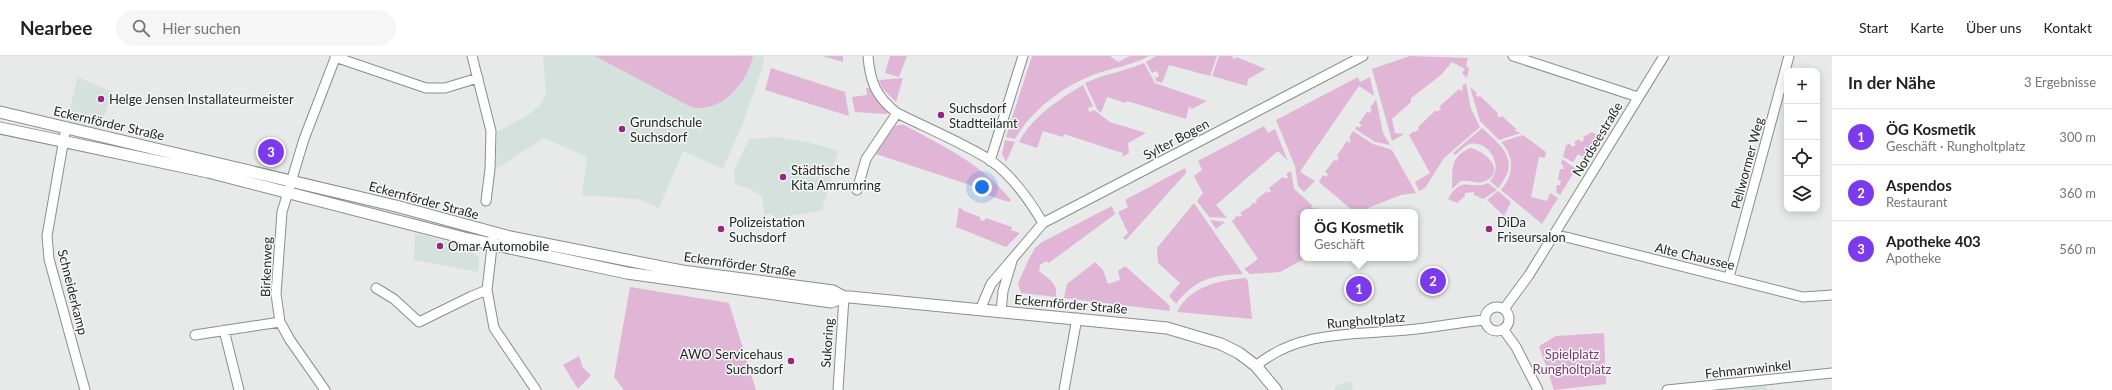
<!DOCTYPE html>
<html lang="de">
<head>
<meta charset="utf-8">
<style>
	:root { --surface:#fff; --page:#f6f6f6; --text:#202124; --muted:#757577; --line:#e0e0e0; --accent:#7c3aed }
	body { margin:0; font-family:Lato,sans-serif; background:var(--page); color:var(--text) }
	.controls { position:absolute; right:12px; top:12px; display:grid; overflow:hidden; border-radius:8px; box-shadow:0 2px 10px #0003 }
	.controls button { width:36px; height:36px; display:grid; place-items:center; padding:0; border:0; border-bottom:1px solid var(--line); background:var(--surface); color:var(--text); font:20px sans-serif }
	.you { position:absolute; left:982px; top:131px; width:14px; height:14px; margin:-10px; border:3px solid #fff; border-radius:50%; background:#1a73e8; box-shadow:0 0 0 6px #1a73e833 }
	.badge { display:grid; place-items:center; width:26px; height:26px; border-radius:50%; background:var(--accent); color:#fff; font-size:13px; font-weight:700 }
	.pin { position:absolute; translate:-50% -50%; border:2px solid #fff; box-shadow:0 1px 4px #0006 }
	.popup { position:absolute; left:1300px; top:153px; width:118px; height:52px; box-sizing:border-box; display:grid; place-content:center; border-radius:8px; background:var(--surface); filter:drop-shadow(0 1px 3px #0005); font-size:13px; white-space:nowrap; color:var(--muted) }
	.popup b { font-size:15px; color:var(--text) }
	.popup::after { content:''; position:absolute; left:50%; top:100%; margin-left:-8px; border:8px solid transparent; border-top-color:var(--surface) }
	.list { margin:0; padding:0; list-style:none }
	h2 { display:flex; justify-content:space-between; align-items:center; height:52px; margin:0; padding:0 16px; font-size:17px }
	h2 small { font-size:13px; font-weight:400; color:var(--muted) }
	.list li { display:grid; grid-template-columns:26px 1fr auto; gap:12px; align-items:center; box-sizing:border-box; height:56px; padding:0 16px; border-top:1px solid var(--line) }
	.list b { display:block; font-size:15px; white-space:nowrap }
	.list p { margin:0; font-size:13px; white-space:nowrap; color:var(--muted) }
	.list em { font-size:13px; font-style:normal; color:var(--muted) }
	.icon { flex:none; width:22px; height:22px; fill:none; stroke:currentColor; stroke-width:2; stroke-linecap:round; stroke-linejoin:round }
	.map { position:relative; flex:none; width:1832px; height:334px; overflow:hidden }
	header { display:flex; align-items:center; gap:24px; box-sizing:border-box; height:56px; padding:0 20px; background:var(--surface); border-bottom:1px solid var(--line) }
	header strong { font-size:19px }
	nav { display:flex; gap:22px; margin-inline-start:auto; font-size:14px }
	.search { width:280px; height:36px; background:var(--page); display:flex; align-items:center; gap:10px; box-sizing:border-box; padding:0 14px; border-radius:22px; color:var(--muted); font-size:15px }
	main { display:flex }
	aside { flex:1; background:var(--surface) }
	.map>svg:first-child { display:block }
</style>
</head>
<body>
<header>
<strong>Nearbee</strong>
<div class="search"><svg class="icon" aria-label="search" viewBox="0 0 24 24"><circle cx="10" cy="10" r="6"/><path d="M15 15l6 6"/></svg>Hier suchen</div>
<nav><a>Start</a><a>Karte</a><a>Über uns</a><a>Kontakt</a></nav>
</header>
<main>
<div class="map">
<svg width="1832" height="334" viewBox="0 0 1832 334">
	<rect width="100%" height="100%" fill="#e7eae9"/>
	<path fill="#d5e1dc" d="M543 0H764L762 13 742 69 723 113 683 95 659 152 638 143 582 139 587 101 544 82 496 113 497 76 530 58 540 49 546 38Z
		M78 21 113 36 99 73 66 66Z
		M777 81 811 87 838 95 822 154 774 163 773 158 764 159 762 141 752 134 735 128 734 114 749 83Z
		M415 177 467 191 479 202 478 216 414 204Z
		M1351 325 1353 334H1335V330Z
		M1766 330 1767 334H1742L1745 332Z"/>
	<path fill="#e1b5d5" d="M595 0H753C747 27 721 58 691 51Z
		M823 0H843V6Z
		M890 0H907L899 21 885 17Z
		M1032 0H1110L1118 6 1130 0H1149C1131 10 1111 12 1093 19 1063 30 1031 55 1015 83L1006 81Z
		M1156 0H1217L1210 20 1169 9 1162 27 1156 25 1155 22 1159 20 1157 15 1152 17 1146 6Z
		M1219 0H1233L1232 2 1235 3 1236 1 1266 13 1248 23 1247 30 1212 20Z
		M1410 0 1468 2 1466 10 1469 12 1467 22 1462 17 1465 13 1452 6 1441 19 1411 42V46L1392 63 1395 77 1404 78 1392 85 1372 13Z
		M1144 7 1155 27 1207 45 1192 53 1189 50 1186 63 1127 45 1126 47 1107 41 1101 57 1097 53 1085 27C1104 18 1125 15 1144 7Z
		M771 12 845 36 849 60 765 34Z
		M1358 21 1360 26 1370 21 1374 40 1359 30 1301 114 1300 116 1315 125 1304 136 1298 130 1295 110 1276 64Z
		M903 22 896 46 883 33 878 24Z
		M1466 27 1471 53 1480 71 1444 102 1425 132 1419 135 1415 126 1430 117 1409 79 1414 75 1415 76 1419 73 1418 71 1436 54 1437 56 1441 53 1439 51 1459 33 1461 35 1463 32 1462 30Z
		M1083 29 1093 50 1088 52 1089 56 1094 54 1110 66 1146 77 1128 87 1129 97 1122 101 1123 97 1116 95 1064 78 1063 81 1043 75 1037 92 1019 86C1033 60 1058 44 1083 29Z
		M1470 31 1477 37 1475 39 1478 41 1480 40 1498 57 1497 59 1500 62 1502 60 1516 73 1515 75 1521 77 1499 84 1480 65Z
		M866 32H869L888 56 886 58 855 56 852 41 867 39Z
		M1376 43 1383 77 1390 89 1375 86 1355 73 1357 70 1359 72 1362 69 1359 67 1367 56 1369 57 1372 54 1370 52Z
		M899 69H904C943 90 982 108 1011 144L1009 146 972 134 973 130 876 98 895 70Z
		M1264 70 1268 77 1275 73 1288 105 1278 95 1216 149 1227 162 1209 161 1197 145 1203 137 1194 120 1202 114 1198 105Z
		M1482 72C1503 91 1521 105 1498 132L1490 125C1504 112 1490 84 1470 88 1465 89 1459 96 1455 99L1453 97Z
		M1353 75 1373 88 1392 94 1416 137 1401 139 1370 151 1364 156H1351L1352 154 1319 126 1323 119 1326 121 1328 118 1325 116 1334 104 1337 105 1339 101 1337 100 1347 85 1350 87 1351 84 1349 82Z
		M1592 76 1597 79 1583 101 1578 98 1573 106 1563 101 1566 89 1570 88 1572 91 1576 89 1574 86 1579 83 1581 86 1584 84 1583 81Z
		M1523 79 1546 96 1545 102 1539 101 1531 141 1547 145 1550 137 1558 142 1542 168 1501 134C1514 119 1515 101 1501 86Z
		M1005 84 1015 86 1006 106 1002 98Z
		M1470 92C1486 95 1508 116 1483 126 1476 128 1469 124 1461 125L1452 133C1453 113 1449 102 1470 92Z
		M1562 103 1576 113 1560 139 1556 136 1557 129H1560L1561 125 1558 124 1560 113H1563V109L1561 108Z
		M1185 112 1186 117 1126 184 1123 182 1128 177 1118 156 1128 151 1125 144Z
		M1291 115 1294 133 1312 149 1311 151 1313 153 1315 151 1320 156H1303V202H1306L1280 216 1250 218 1244 213 1258 203 1232 165 1238 159 1240 161 1242 159 1240 157 1247 152 1248 153 1254 146 1255 148 1257 146 1256 144 1267 135 1268 137 1271 135 1269 132 1283 121 1286 123 1288 121 1286 118Z
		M1488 127 1497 134 1483 143 1474 139V136L1465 137V140L1457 147 1448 143C1463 118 1468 135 1488 127Z
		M1498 135 1511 146 1504 160 1487 144Z
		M1194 147 1243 218C1212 219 1195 223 1176 248L1169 240 1180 227 1158 207 1157 192Z
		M1112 150 1115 158 1049 207 1046 205 1040 209 1039 215C1048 223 1058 226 1056 241L1021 237 1018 227 1028 205 1035 192 1042 186Z
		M959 151 964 155 980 161V164L984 165 986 162 1012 171 1011 174 1020 177 1006 191 956 171Z
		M1210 164 1225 166 1216 173Z
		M1095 206 1103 214 1108 228 1120 224 1118 215 1125 210 1169 249 1170 255 1064 242 1067 228Z
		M1246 222 1248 226 1252 263 1177 256C1190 230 1220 224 1246 222Z
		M630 231 729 247 756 334H624L614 321Z
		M1604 277 1606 328 1554 334 1539 290 1556 280Z
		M579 300 583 312 591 319 578 333 563 309Z"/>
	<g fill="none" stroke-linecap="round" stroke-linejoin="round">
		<g stroke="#8b8e8d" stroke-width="11">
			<path id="minor" d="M472 0 491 75 490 113 486 145
				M868 0C870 26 876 41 897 57 927 72 963 87 990 104 1012 119 1030 145 1043 167
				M1513 0 1638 41
				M335 1 426 32H445L478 22
				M66 71 47 180 49 203 85 334
				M990 105 1023 0
				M857 134 866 103 897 57
				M1554 179 1570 182 1803 241 1832 239
				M493 182 487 234 494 272 536 334
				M1729 221 1789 0
				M376 232 394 243 419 266 472 240 487 234
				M1485 263a12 12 0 1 1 24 0a12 12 0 1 1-24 0Z
				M1504 253 1529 219 1664 0
				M980 254 991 228 1043 167 1363 0
				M1001 256 1003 235 1012 205
				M1503 273 1516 291 1538 334
				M224 274 239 334
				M195 279 280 266
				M1256 310C1298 274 1355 279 1407 274 1433 272 1459 266 1485 264
				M325 334 290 284 280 266 276 238 282 156 304 83 336 0
				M838 334 844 241
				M1064 334 1077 262
				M1667 334 1832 317"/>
		</g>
		<g stroke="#8b8e8d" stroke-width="13">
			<path id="tertiary" d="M0 56 396 150 510 181 682 215 833 235 844 241
				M0 72 208 116 468 183 627 217 831 246 844 241H850L1167 272 1221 288 1239 297 1256 310 1276 334"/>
		</g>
		<use href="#minor" stroke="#fff" stroke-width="9"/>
		<use href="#tertiary" stroke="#fff" stroke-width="11"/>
	</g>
	<g fill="#962584" stroke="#f4f8f6" stroke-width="1.5">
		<circle cx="101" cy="43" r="4"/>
		<circle cx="941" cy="59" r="4"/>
		<circle cx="622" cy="73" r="4"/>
		<circle cx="783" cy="121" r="4"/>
		<circle cx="721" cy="173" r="4"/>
		<circle cx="1489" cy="173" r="4"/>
		<circle cx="440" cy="190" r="4"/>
		<circle cx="791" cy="305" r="4"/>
	</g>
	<g text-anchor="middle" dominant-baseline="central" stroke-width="3" stroke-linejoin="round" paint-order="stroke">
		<g font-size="13" fill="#262726" stroke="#f4f8f6" text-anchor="start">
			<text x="109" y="43">Helge Jensen Installateurmeister</text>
			<text x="949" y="52">Suchsdorf<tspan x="949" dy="15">Stadtteilamt</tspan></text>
			<text x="630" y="66">Grundschule<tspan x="630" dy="15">Suchsdorf</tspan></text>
			<text x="791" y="114">Städtische<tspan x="791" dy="15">Kita Amrumring</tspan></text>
			<text x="729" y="166">Polizeistation<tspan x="729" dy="15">Suchsdorf</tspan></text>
			<text x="1497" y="166">DiDa<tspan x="1497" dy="15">Friseursalon</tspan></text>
			<text x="448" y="190">Omar Automobile</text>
			<text x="783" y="298" text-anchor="end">AWO Servicehaus<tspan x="783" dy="15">Suchsdorf</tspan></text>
		</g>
		<g font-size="13" fill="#262726" stroke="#f4f8f6">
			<text transform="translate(109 67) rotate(13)">Eckernförder Straße</text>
			<text transform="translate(1176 83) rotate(-28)">Sylter Bogen</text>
			<text transform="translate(1597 83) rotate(-59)">Nordseestraße</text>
			<text transform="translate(1747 107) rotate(-75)">Pellwormer Weg</text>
			<text transform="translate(424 144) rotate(15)">Eckernförder Straße</text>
			<text transform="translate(1695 200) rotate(13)">Alte Chaussee</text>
			<text transform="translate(740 208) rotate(8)">Eckernförder Straße</text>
			<text transform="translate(266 211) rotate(-88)">Birkenweg</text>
			<text transform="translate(73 236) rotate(76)">Schneiderkamp</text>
			<text transform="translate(1071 248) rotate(5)">Eckernförder Straße</text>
			<text transform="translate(1366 264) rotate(-5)">Rungholtplatz</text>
			<text transform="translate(827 287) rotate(-86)">Sukoring</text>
			<text transform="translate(1748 313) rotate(-6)">Fehmarnwinkel</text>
		</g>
		<g font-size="13" fill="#7c396e" stroke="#f4f8f6">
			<text x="1572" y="298">Spielplatz<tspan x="1572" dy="15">Rungholtplatz</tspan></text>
		</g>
	</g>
</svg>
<div class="controls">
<button>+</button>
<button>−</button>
<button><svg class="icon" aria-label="locate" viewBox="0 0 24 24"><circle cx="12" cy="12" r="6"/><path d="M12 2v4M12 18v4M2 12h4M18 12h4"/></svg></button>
<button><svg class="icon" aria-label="layers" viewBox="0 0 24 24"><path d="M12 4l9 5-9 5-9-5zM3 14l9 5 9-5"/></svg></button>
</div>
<div class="you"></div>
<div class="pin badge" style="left:1359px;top:233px">1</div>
<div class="popup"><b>ÖG Kosmetik</b>Geschäft</div>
<div class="pin badge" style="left:1433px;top:225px">2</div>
<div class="pin badge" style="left:271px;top:96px">3</div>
</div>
<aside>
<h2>In der Nähe<small>3 Ergebnisse</small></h2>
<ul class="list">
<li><span class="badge">1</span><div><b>ÖG Kosmetik</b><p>Geschäft · Rungholtplatz</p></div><em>300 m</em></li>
<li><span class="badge">2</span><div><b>Aspendos</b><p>Restaurant</p></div><em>360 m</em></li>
<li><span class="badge">3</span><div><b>Apotheke 403</b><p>Apotheke</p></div><em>560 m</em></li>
</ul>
</aside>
</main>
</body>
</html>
